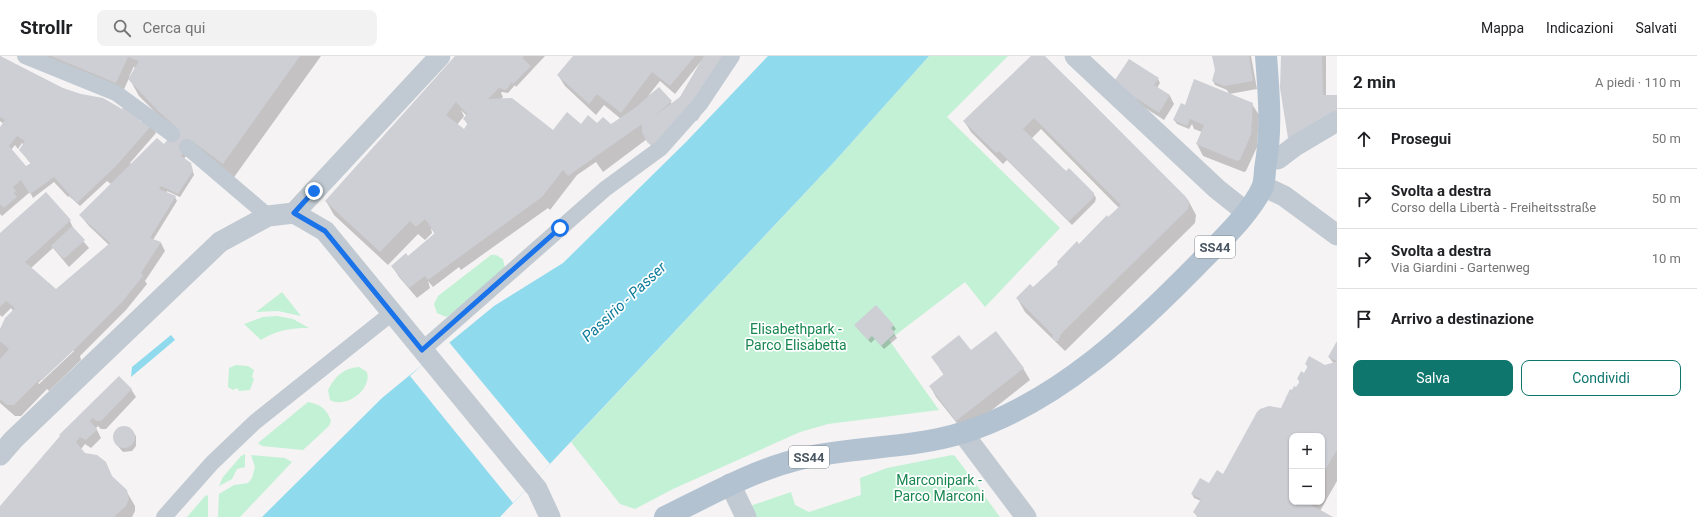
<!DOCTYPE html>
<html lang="it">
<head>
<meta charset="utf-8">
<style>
	:root { --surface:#fff; --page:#f2f2f2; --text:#202124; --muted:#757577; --line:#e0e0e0; --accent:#0f766e }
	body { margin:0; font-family:Roboto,sans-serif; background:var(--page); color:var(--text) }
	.controls { position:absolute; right:12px; bottom:12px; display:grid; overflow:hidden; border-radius:8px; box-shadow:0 1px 3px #0004 }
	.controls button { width:36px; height:36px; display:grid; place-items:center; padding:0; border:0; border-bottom:1px solid var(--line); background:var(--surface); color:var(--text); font:20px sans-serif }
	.stop { position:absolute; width:12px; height:12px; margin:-9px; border:3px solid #1a73e8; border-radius:50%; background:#fff }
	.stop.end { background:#1a73e8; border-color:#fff; box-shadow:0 1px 4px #0008 }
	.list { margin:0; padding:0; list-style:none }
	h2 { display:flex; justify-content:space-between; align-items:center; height:52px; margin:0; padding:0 16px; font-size:17px }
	h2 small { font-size:13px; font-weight:400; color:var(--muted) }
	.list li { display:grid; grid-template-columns:26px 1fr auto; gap:12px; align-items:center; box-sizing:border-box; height:60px; padding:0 16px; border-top:1px solid var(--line) }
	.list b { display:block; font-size:15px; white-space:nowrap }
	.list p { margin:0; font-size:13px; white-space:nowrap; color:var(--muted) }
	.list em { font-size:13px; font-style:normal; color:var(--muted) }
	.actions { display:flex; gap:8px; padding:12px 16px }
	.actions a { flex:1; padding:9px 0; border:1px solid var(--accent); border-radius:8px; text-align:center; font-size:14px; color:var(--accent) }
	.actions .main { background:var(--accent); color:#fff }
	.icon { flex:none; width:22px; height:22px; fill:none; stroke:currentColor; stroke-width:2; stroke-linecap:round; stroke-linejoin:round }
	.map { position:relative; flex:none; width:1337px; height:461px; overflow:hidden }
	header { display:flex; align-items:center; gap:24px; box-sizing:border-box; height:56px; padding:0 20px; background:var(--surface); border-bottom:1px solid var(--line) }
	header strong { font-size:19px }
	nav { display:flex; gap:22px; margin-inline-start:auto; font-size:14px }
	.search { width:280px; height:36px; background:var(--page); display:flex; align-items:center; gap:10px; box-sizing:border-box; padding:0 14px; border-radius:8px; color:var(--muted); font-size:15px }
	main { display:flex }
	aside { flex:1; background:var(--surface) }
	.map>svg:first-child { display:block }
</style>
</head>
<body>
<header>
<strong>Strollr</strong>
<div class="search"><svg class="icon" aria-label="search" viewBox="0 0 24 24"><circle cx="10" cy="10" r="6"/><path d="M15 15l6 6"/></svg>Cerca qui</div>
<nav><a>Mappa</a><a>Indicazioni</a><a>Salvati</a></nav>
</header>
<main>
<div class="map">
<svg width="1337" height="461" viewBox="0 0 1337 461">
	<rect width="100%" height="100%" fill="#f5f3f3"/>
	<path fill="#c3f1d5" d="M929 0H1008L947 61 1060 172 985 251 965 226 889 284 939 354 828 368 800 376 673 433 635 453 620 448 571 386 835 105Z
		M491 199H496L503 203 505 213 451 258 446 261 437 257 434 248 438 240Z
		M282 236 301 260 278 255 256 256Z
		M277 260 293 263 309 272C290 272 277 274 261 284L244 268 263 261Z
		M236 309 248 310 254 314 252 321 254 323 250 334 239 335 237 332 233 334 228 331 229 312Z
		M359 311 367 316C372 333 347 353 330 344L328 334C335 320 344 312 359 311Z
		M308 346C320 348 327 353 331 365L329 370 303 394 262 390 258 387Z
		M245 398V411L237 413 232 423 219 430 223 421 241 400Z
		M251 399 285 402 292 406 240 461H218L219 438 234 429 248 427 252 422 255 411Z
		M952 399 955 400 1000 461H754L750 450 791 436 795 449 809 456 861 439 860 422 887 412Z
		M206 439 208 440V461H187Z"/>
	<path fill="#90daee" d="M768 0H929L835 105 500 461H262L382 342 494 250 563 207 686 86Z
		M171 279 175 284 131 321 132 311Z"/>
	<path fill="#f5f3f3" d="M448 285 550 408 513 447 410 320Z"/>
	<path fill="#0003" fill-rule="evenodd" d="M0 0 63 33 141 67 151 69 156 77 130 107 131 108 164 89 175 76 139 40 129 22 122 38 33 0H321L232 124 192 91 184 103 190 107 194 119 180 141 167 135 166 138 175 141 177 145 153 184 161 187 165 195 145 225 147 228 126 254 80 300 81 304 49 335 47 333 21 360H15L0 347V274L13 255 11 252 2 261 0 259V179L46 138 70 165 74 174 89 192 69 211 53 192 31 212 56 234 109 189 89 170 80 159 111 128 107 125 80 150 69 140 68 141 54 126 33 142 30 136 2 160 0 158V73L4 68 0 65ZM134 10 135 13 130 21H129ZM22 87 24 89 20 94 31 108 26 111 11 94 15 89 18 93ZM73 293 74 295 39 328 38 327Z
		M457 0H545L516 31 515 29 508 37 502 36 501 37 503 41 500 44 553 76 581 69H610L621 63 604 49 596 59 565 30 558 19 574 0H735L697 65 692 59 651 90 647 83 603 116 596 106 577 119 550 154 548 152 461 214 459 211 433 231 428 225 430 232 417 242 399 221 392 210 408 201 435 178 431 172 432 177 425 184 418 178 388 209 334 159 326 145ZM702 4 679 43 672 48 659 32 648 40 660 25 675 38ZM461 54 467 60 464 63 468 69 464 74 457 69 464 60Z
		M1032 0H1044L1076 31 1188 144 1196 159 1195 167 1065 295 1025 256 1017 242 1033 232 1119 152 1041 73 1031 83 1066 116 1093 137 1096 142 1095 146 1072 169 1007 104 1003 108 971 76 964 65Z
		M1213 0H1251L1257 33 1229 38 1227 34 1215 29 1213 25 1216 13Z
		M1282 0H1326V40H1337V62Z
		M1158 23 1160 27 1157 32 1170 40 1174 48 1164 64 1119 35Z
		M1252 48 1259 59 1257 91 1246 115 1244 116 1203 100 1197 88 1202 76 1194 73 1192 68 1189 73 1177 68 1174 64 1186 50Z
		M893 269 896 273 893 276 897 282 884 293 875 283 871 287 858 273Z
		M1337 287V425L1320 455 1331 461H1197L1195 456 1201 445 1194 442 1192 438 1223 419 1300 334V327L1298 323 1305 318 1308 312 1306 308 1325 310 1334 308 1329 301ZM1292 380H1322V446H1292Z
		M971 296 1023 312 1030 324 964 376 936 341 930 330 944 319 932 301Z
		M131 333 136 341 106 373H101L98 370 96 372 101 382 91 392 85 388 81 393 85 398 105 407 113 423 128 438 135 450V455L132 461H0V451L61 381Z
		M128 371 136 380V390L132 395 123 396 115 387 114 377 120 372Z"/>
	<path fill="#cdcfd5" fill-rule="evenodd" d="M0 0 63 32 81 38 103 42 122 53 126 49 141 66 144 63 152 69 116 110 77 147 54 121 30 138 21 124 13 131 16 135 14 137 17 141 4 152 0 148V71L5 64 0 61ZM17 80 25 85 19 94 31 107 26 110 9 90Z
		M51 0H300L223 108 192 85 181 100 191 107 193 115 178 138 161 130 159 133 176 140 150 182 161 186 141 217 143 220 122 246 76 292 42 324 40 323 14 349H7L0 343V303L9 293 0 285V273L5 262 15 252 6 245 0 251V177L46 136 71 164 25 206 56 233 110 187 79 159 157 82 164 88 177 72 158 55 128 23 139 5 128 1 116 27Z
		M455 0H524L522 2 531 10 513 28 512 26 506 34 499 32 488 43 512 42 553 74 567 56 581 68 588 59 597 67 603 61 611 68 635 52 659 31 672 45 654 60 680 41 704 0H722L690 55 657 94 647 86 642 76V68L568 120 563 114 542 141 428 224 425 220 409 232 391 210 406 197 408 200 435 177 425 163 416 171 410 165 380 196 325 145ZM456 46 467 58 463 63 468 67 464 73 446 59Z
		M573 0H695L670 30 652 16 621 57 597 38 589 48 557 19Z
		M1031 0H1045L1186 141 1189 147 1188 153 1061 278 1058 285H1055L1052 282 1053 279 1016 242 1030 228 1033 231 1058 208 1057 206 1077 185 1079 188 1107 159 1108 161 1121 149 1034 62 1023 73 1066 115 1069 112 1094 137 1093 142 1069 165 999 95 996 97 963 65Z
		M1212 0H1249L1253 25 1224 30 1212 25 1215 14Z
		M1281 0H1322L1323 39H1337V57L1293 84 1288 82 1280 32Z
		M1129 3 1159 22 1154 29 1170 39 1159 57 1113 27Z
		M1194 23 1253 47 1251 79 1240 104 1237 105 1196 88 1204 69 1190 63 1187 70 1173 64 1181 47 1185 49Z
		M72 170 85 184 64 203 51 190Z
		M876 249 894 269 891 272 895 277 881 290 872 280 868 284 854 269Z
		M996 275 1024 312 956 365 929 330 944 318 931 301 959 279 971 294Z
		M1337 285V394L1322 419V380H1292V446H1306L1333 461H1198L1193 456 1201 443 1191 438 1200 422 1209 427 1217 414 1223 418 1257 356 1260 353 1269 350 1281 352 1290 333 1292 334 1294 330 1296 331 1300 325 1297 323 1301 315 1304 317 1308 310 1305 308 1309 300 1325 309 1335 306 1337 305 1328 301Z
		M119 320 132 333 101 365H96L93 362 90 365 96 372 97 374 86 384 80 381 76 386 85 397 97 399 106 406 112 420 127 434 129 443 126 450 114 461H0V450L60 380 59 379Z
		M113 381a11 11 0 1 1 22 0a11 11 0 1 1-22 0Z"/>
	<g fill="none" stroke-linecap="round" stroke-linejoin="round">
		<path stroke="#c1cad2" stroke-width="16" d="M25 0 116 37 172 78
			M187 91 268 160
			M422 294 605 133 661 92 700 48 732 0
			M164 461 212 407 255 366 392 257"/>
		<path stroke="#c1cad2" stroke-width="21" d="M1075 0 1217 133 1246 156
			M1267 103H1278L1295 90 1337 65
			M1263 130 1284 140 1337 179
			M294 157 440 0
			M962 376 1026 461
			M0 399 13 384 220 186 268 160 294 157 325 175 537 433 550 461
			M730 428 746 461"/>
		<path stroke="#b3c2d1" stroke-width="22" d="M665 461C710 439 755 413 804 402 857 390 909 393 962 377 1058 347 1136 272 1205 201 1223 183 1253 154 1263 130 1264 125 1265 118 1265 113 1272 75 1269 38 1266 0"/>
	</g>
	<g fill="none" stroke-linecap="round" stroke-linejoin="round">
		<path stroke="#1a73e8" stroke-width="5" d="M314 135 294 157 325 175 422 294 560 172"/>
	</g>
	<g text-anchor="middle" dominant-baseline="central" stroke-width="3.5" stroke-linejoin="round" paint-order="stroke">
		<g fill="#fff" stroke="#808990" stroke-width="1">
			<rect x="1195" y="180" width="40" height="22" rx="3"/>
			<rect x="789" y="390" width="40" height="22" rx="3"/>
		</g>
		<g font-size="13" font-weight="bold" fill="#4a5661">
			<text x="1215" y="191">SS44</text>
			<text x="809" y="401">SS44</text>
		</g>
		<g font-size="14" fill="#17864f" stroke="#fff">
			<text x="796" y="273">Elisabethpark -<tspan x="796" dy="16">Parco Elisabetta</tspan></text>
			<text x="939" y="424">Marconipark -<tspan x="939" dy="16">Parco Marconi</tspan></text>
		</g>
		<g font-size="15" font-style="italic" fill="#0c7c9b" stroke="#fff">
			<text transform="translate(624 246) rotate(-43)">Passirio - Passer</text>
		</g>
	</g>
</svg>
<div class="controls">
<button>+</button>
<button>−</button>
</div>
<div class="stop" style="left:560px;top:172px"></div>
<div class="stop end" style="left:314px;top:135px"></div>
</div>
<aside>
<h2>2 min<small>A piedi · 110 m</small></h2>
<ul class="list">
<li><svg class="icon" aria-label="ahead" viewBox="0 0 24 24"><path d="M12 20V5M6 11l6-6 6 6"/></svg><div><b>Prosegui</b></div><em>50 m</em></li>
<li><svg class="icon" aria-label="right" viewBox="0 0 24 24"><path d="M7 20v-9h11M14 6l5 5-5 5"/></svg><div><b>Svolta a destra</b><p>Corso della Libertà - Freiheitsstraße</p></div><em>50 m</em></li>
<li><svg class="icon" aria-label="right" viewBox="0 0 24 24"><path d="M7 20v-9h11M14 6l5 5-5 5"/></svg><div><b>Svolta a destra</b><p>Via Giardini - Gartenweg</p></div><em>10 m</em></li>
<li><svg class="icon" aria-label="arrive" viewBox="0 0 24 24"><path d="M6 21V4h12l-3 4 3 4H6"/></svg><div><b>Arrivo a destinazione</b></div></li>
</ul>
<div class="actions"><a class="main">Salva</a><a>Condividi</a></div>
</aside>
</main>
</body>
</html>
